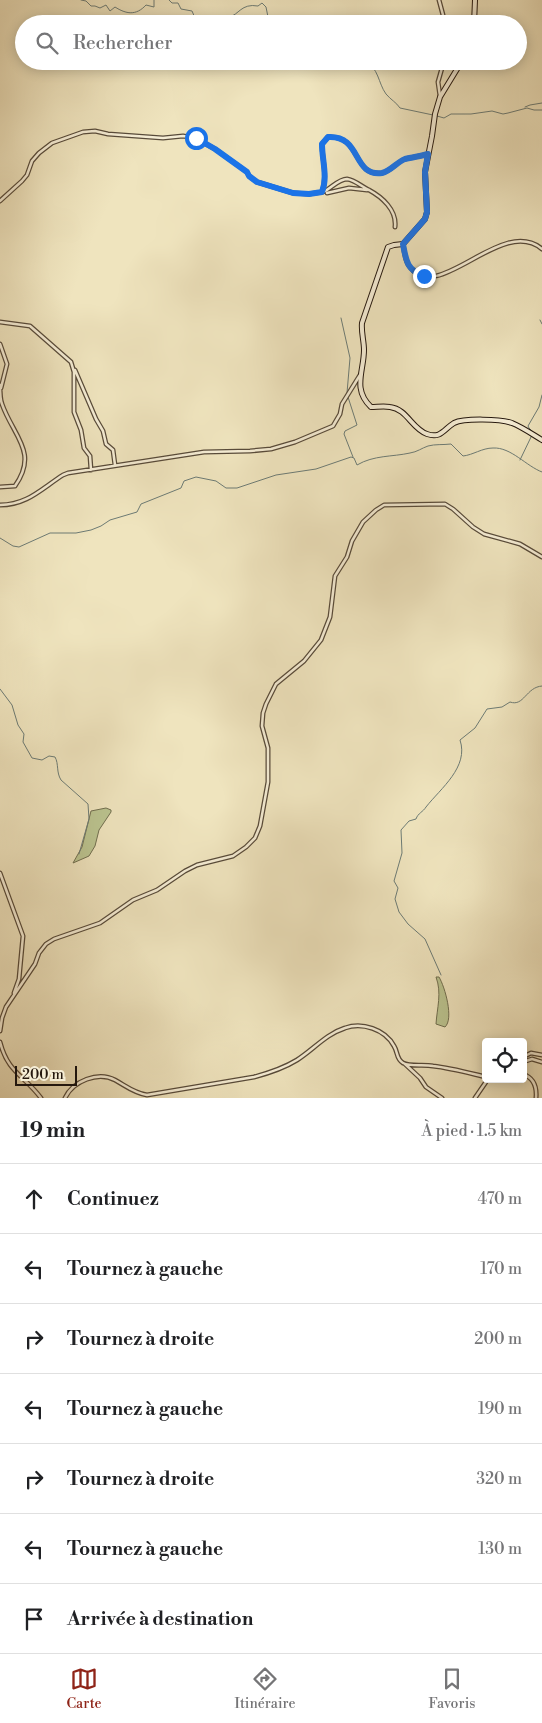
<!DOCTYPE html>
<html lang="fr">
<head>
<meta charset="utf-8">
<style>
	:root { --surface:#fff; --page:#f2f2f2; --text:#202124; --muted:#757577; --line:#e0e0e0; --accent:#8f2418 }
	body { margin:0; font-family:"Libre Bodoni",serif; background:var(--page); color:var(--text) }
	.controls { position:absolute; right:15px; bottom:15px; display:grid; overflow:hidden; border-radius:5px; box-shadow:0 2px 12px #0003 }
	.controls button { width:45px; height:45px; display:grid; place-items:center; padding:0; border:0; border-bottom:1px solid var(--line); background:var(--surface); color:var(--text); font:25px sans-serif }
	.scale { position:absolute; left:15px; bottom:12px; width:62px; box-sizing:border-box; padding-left:5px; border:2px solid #25180e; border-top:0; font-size:14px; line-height:18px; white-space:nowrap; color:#25180e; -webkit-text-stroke:4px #f5edd5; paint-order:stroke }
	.stop { position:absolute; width:15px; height:15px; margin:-11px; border:4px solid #1a73e8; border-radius:50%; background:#fff }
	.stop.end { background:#1a73e8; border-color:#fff; box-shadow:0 1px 5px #0008 }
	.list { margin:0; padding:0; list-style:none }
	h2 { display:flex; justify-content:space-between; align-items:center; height:65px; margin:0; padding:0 20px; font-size:21px }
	h2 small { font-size:16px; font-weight:400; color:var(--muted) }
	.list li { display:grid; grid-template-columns:32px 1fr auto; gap:15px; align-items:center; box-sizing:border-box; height:70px; padding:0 20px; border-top:1px solid var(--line) }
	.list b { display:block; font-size:19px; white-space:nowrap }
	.list em { font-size:16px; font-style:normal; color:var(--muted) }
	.icon { flex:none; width:28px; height:28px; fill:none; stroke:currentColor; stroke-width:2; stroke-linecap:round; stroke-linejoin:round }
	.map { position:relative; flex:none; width:542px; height:1098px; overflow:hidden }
	.search { position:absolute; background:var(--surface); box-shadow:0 2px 12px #0003; left:15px; right:15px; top:15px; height:55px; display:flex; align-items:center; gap:12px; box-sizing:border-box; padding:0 18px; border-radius:28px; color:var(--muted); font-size:19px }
	.sheet { height:555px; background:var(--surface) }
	nav { display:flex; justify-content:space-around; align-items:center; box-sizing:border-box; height:70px; border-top:1px solid var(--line); background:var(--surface); font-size:14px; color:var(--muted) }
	nav a { display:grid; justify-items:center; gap:2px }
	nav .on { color:var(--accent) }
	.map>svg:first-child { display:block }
</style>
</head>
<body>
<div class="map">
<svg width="542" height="1098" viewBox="0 0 542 1098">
	<rect width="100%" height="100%" fill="#efe4be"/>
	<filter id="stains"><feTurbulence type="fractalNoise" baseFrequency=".004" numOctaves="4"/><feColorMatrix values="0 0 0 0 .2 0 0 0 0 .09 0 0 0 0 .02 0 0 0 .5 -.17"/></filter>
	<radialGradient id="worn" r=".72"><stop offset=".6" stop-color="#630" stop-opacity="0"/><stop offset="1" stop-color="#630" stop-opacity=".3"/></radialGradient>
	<path fill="#bbc490" stroke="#706e4f" d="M106 808 111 810V812L99 830 95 846 89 856 73 863 82 847 91 811Z
		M436 977H439C445 987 454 1019 445 1027L436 1024C437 1008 442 993 436 977Z"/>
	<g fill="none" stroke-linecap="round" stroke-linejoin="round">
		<path stroke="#6c7b75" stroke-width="1" d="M81 0 86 1 91 6H95L100 8 106 5 110 11 115 7C126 14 136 16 146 5L154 7V0
			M169 0 172 3H178L181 9 192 11 195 18 202 21C211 17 220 20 229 17 239 15 241 3 258 6L262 3 266 7 268 17 273 21 283 24
			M365 61C379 68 378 83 386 94 391 100 396 102 400 108L433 115
			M525 107 530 105 542 103
			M437 116 444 118 451 114H471L492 111 503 114 508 113 527 108 534 110H542
			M341 318 350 358 347 393
			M540 320 542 324
			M348 397 357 425 345 431 344 434 353 457
			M533 432 529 428 528 426 539 407 542 395
			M520 460 532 435
			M0 538 13 546 19 547 50 533H76L91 530 101 526 110 520 137 512 141 504 181 488 184 481 196 477 216 481 226 488H237L276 475 316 469 351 457 354 458 357 465C374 455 392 457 410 453 417 452 422 448 428 446 435 444 443 445 451 444L463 456C473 455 482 448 493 448 511 447 526 466 542 472
			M0 689 12 705 18 725 24 734 23 742 32 758 42 760 49 756 55 757C59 764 56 772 61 780L88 804 89 819 79 854
			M441 975 425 939 408 924 399 912 395 899 398 888 394 881 402 853 401 830 409 821 416 819C418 813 423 812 426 807 441 788 469 767 460 740L475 728 487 709 502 707 510 702C524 707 526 687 542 686"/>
		<g stroke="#584b3a" stroke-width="5">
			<path id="street" d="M439 0 443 15 444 24
				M440 96 438 82 444 61
				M323 192C331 189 338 179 347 179 355 180 362 187 369 190 382 197 397 210 395 227
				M327 193 349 188 367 190
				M0 201 22 181 27 175 32 161 39 153 52 143 83 132 95 131 108 134 163 138 183 136 195 138 215 149 247 172 249 176 257 182 293 193 309 194 322 192C328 177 322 160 322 144L328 137C362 135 352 177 382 173 391 171 397 162 405 159 413 157 421 156 428 154
				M403 244C404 251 405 261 409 266 438 307 501 215 542 249
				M0 322 30 326 71 362 74 372V412L81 430 84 448 90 456 91 470
				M0 344 7 364 1 388
				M75 370 96 419 103 431 106 444 113 450 115 465
				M0 385C0 391 0 399 2 404 13 436 39 452 15 486L0 487
				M0 505C27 505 41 489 63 475L68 473 204 452 250 451 271 449 295 442 333 426 340 414 342 404 360 375
				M0 873 23 936 19 979 14 993
				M0 1031 2 1018 6 1007 35 964 39 953 46 944 54 939 100 923 133 900 157 890 185 871 197 865 233 856 246 847 255 838 260 826 268 782V748L262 726 263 713 266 704 276 684 304 661 321 640 330 617 335 576 347 557 352 541 363 522 376 510 384 505 445 504 453 509 473 527 484 534 520 544 542 557
				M0 1042C8 1073 24 1075 41 1098
				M523 1057 531 1053 542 1055
				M523 1062 532 1059 542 1062
				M405 1064 420 1078 426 1087 442 1098
				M523 1074C534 1078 537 1087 536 1098
				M65 1098C73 1081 98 1071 115 1080 126 1086 134 1093 147 1095L254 1077C269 1073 284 1068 297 1060 313 1050 326 1034 345 1028 362 1022 385 1029 394 1046 398 1052 396 1059 403 1063 410 1067 424 1064 433 1066 451 1068 469 1073 486 1077
				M475 1098 488 1079"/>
		</g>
		<g stroke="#25180e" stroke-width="6">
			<path id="secondary" d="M474 24 475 0
				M462 61 440 97 435 114 432 136 425 172 427 212 425 219 403 244 394 245 388 247 362 323C361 332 364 341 364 350 364 371 352 389 371 407 377 407 384 406 390 407 407 409 412 429 427 434 441 439 444 429 454 423 464 418 501 419 512 423 522 427 532 434 542 440"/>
		</g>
		<use href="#street" stroke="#f5edd5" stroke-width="2.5"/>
		<use href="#secondary" stroke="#f5edd5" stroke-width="4"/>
	</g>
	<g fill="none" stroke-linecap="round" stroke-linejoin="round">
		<path stroke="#1a73e8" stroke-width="6" d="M196 138 215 149 247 172 249 176 257 182 293 193 309 194 322 192C328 177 322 160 322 144L328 137C362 135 352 177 382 173 391 171 397 162 405 159 413 157 421 156 428 154L425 172 427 212 425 219 403 244C406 261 407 270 424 276"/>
	</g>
	<rect width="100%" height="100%" filter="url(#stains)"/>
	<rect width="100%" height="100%" fill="url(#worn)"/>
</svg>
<div class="controls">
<button><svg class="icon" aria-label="locate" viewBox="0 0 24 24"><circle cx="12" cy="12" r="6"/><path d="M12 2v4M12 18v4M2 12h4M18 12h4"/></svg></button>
</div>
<div class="scale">200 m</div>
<div class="stop" style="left:196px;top:138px"></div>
<div class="stop end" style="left:424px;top:276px"></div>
<div class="search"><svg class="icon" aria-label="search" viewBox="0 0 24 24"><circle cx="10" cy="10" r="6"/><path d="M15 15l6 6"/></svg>Rechercher</div>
</div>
<section class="sheet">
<h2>19 min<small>À pied · 1.5 km</small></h2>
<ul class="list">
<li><svg class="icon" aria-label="ahead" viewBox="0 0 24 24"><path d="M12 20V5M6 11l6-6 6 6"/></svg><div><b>Continuez</b></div><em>470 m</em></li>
<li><svg class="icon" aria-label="left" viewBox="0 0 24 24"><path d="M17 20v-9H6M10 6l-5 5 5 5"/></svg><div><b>Tournez à gauche</b></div><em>170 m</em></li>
<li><svg class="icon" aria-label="right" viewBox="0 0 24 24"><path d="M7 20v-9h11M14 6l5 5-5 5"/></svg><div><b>Tournez à droite</b></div><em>200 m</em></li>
<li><svg class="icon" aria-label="left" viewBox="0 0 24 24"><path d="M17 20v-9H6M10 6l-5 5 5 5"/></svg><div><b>Tournez à gauche</b></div><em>190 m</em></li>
<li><svg class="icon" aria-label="right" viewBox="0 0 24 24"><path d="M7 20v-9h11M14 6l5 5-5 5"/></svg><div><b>Tournez à droite</b></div><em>320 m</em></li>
<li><svg class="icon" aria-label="left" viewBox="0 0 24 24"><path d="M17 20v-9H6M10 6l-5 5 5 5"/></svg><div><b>Tournez à gauche</b></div><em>130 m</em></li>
<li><svg class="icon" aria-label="arrive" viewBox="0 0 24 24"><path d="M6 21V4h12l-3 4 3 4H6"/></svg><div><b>Arrivée à destination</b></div></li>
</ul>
</section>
<nav>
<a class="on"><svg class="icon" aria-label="map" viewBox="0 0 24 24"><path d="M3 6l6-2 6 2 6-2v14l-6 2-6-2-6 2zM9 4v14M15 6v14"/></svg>Carte</a>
<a><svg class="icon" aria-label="directions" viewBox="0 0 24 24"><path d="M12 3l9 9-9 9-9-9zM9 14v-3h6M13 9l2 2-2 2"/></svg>Itinéraire</a>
<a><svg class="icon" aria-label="saved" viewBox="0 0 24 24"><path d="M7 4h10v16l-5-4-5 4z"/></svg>Favoris</a>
</nav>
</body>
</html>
